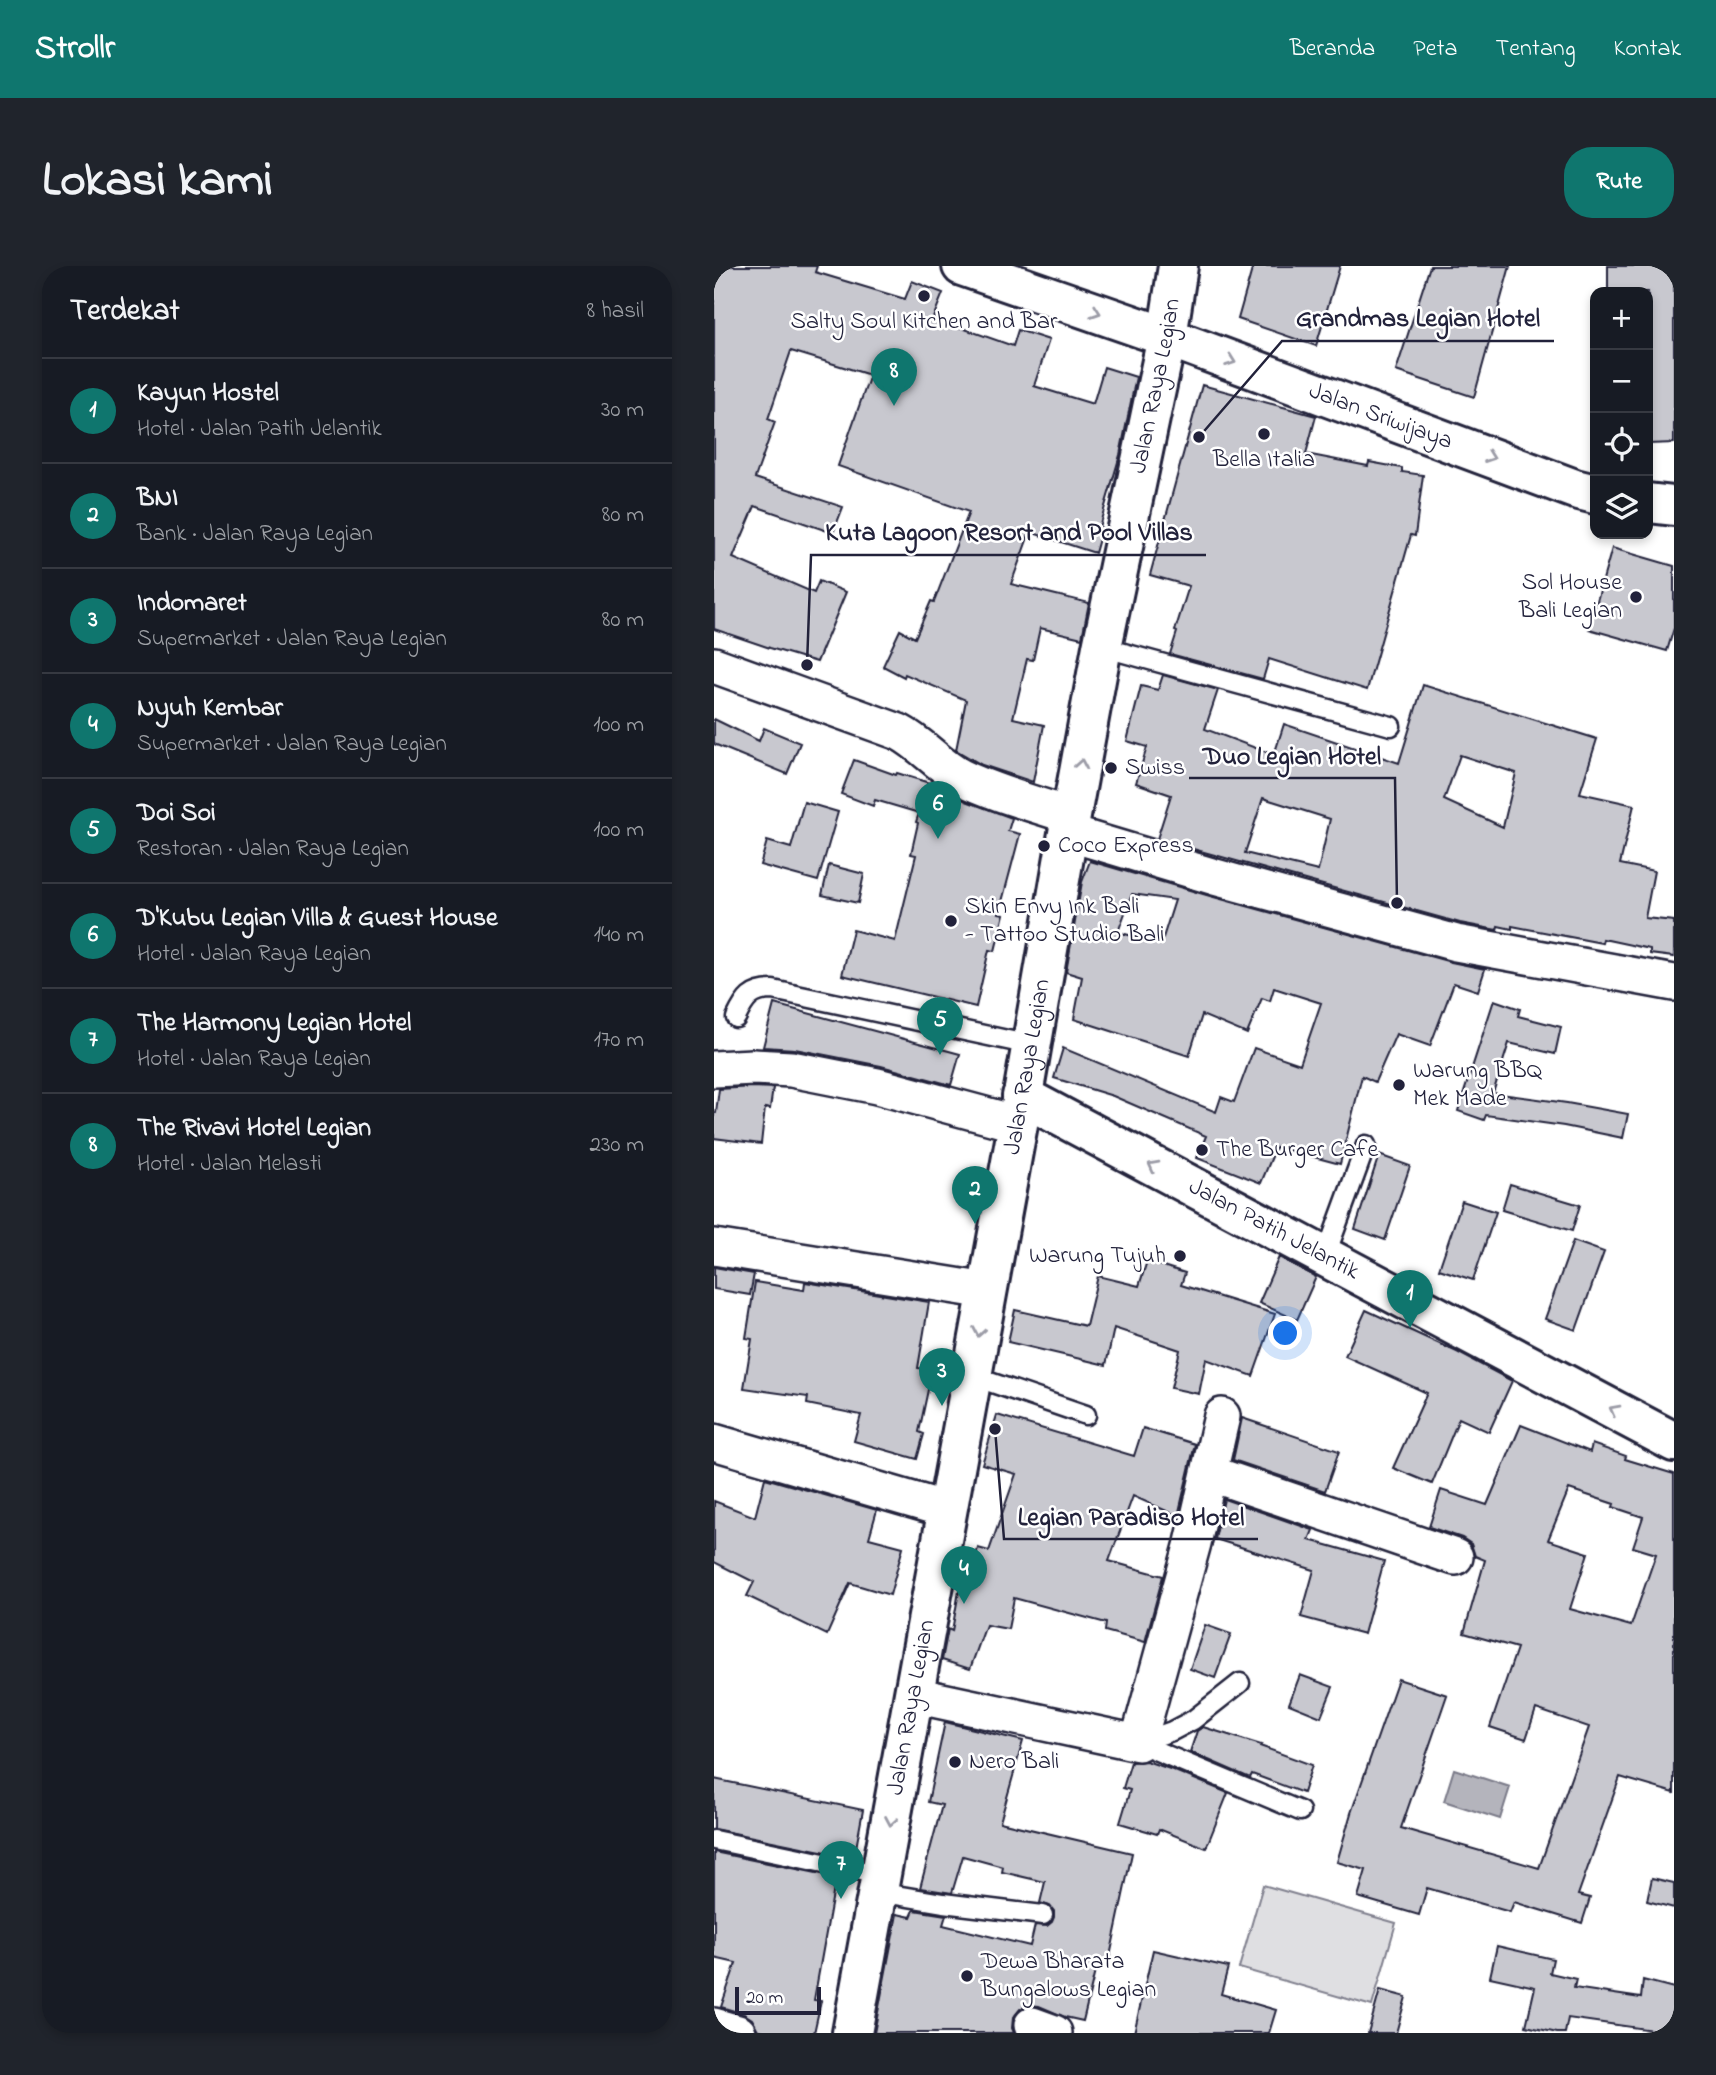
<!DOCTYPE html>
<html lang="id">
<head>
<meta charset="utf-8">
<style>
	:root { --surface:#171b24; --page:#20242c; --text:#f1f3f6; --muted:#9ea1a6; --line:#363941; --accent:#0f766e }
	body { margin:0; font-family:"Indie Flower",sans-serif; background:var(--page); color:var(--text) }
	.controls { position:absolute; right:21px; top:21px; display:grid; overflow:hidden; border-radius:14px; box-shadow:0 4px 10px #0003 }
	.controls button { width:63px; height:63px; display:grid; place-items:center; padding:0; border:0; border-bottom:2px solid var(--line); background:var(--surface); color:var(--text); font:35px sans-serif }
	.scale { position:absolute; left:21px; bottom:18px; width:86px; box-sizing:border-box; padding-left:7px; border:4px solid #22223b; border-top:0; font-size:19px; line-height:24px; white-space:nowrap; color:#22223b; -webkit-text-stroke:5px #fff; paint-order:stroke }
	.you { position:absolute; left:572px; top:1068px; width:24px; height:24px; margin:-18px; border:5px solid #fff; border-radius:50%; background:#1a73e8; box-shadow:0 0 0 10px #1a73e833 }
	.badge { display:grid; place-items:center; width:46px; height:46px; border-radius:50%; background:var(--accent); color:#fff; font-size:23px; font-weight:700 }
	.pin { position:absolute; translate:-50% -58px; filter:drop-shadow(0 2px 4px #0008) }
	.pin::after { content:''; position:absolute; top:37px; width:24px; height:21px; background:inherit; clip-path:polygon(0 0,100% 0,50% 100%) }
	.list { margin:0; padding:0; list-style:none }
	h2 { display:flex; justify-content:space-between; align-items:center; height:91px; margin:0; padding:0 28px; font-size:30px }
	h2 small { font-size:23px; font-weight:400; color:var(--muted) }
	.list li { display:grid; grid-template-columns:46px 1fr auto; gap:21px; align-items:center; box-sizing:border-box; height:105px; padding:0 28px; border-top:2px solid var(--line) }
	.list b { display:block; font-size:26px; white-space:nowrap }
	.list p { margin:0; font-size:23px; white-space:nowrap; color:var(--muted) }
	.list em { font-size:23px; font-style:normal; color:var(--muted) }
	.icon { flex:none; width:38px; height:38px; fill:none; stroke:currentColor; stroke-width:2; stroke-linecap:round; stroke-linejoin:round }
	.map { position:relative; flex:none; width:960px; height:1767px; overflow:hidden; border-radius:28px }
	header { display:flex; align-items:center; gap:42px; box-sizing:border-box; height:98px; padding:0 35px; background:var(--accent); color:#fff }
	header strong { font-size:33px }
	nav { display:flex; gap:38px; margin-inline-start:auto; font-size:24px }
	.intro { display:flex; align-items:center; justify-content:space-between; box-sizing:border-box; height:168px; padding:0 42px }
	h1 { margin:0; font-size:49px }
	.button { padding:18px 32px; border-radius:28px; background:var(--accent); color:#fff; font-size:24px; font-weight:700 }
	main { display:flex; gap:42px; padding:0 42px }
	aside { flex:1; background:var(--surface); border-radius:28px; box-shadow:0 4px 10px #0003 }
	.map>svg:first-child { display:block }
</style>
</head>
<body>
<header>
<strong>Strollr</strong>
<nav><a>Beranda</a><a>Peta</a><a>Tentang</a><a>Kontak</a></nav>
</header>
<div class="intro"><h1>Lokasi kami</h1><a class="button">Rute</a></div>
<main>
<aside>
<h2>Terdekat<small>8 hasil</small></h2>
<ul class="list">
<li><span class="badge">1</span><div><b>Kayun Hostel</b><p>Hotel · Jalan Patih Jelantik</p></div><em>30 m</em></li>
<li><span class="badge">2</span><div><b>BNI</b><p>Bank · Jalan Raya Legian</p></div><em>80 m</em></li>
<li><span class="badge">3</span><div><b>Indomaret</b><p>Supermarket · Jalan Raya Legian</p></div><em>80 m</em></li>
<li><span class="badge">4</span><div><b>Nyuh Kembar</b><p>Supermarket · Jalan Raya Legian</p></div><em>100 m</em></li>
<li><span class="badge">5</span><div><b>Doi Soi</b><p>Restoran · Jalan Raya Legian</p></div><em>100 m</em></li>
<li><span class="badge">6</span><div><b>D'Kubu Legian Villa &amp; Guest House</b><p>Hotel · Jalan Raya Legian</p></div><em>140 m</em></li>
<li><span class="badge">7</span><div><b>The Harmony Legian Hotel</b><p>Hotel · Jalan Raya Legian</p></div><em>170 m</em></li>
<li><span class="badge">8</span><div><b>The Rivavi Hotel Legian</b><p>Hotel · Jalan Melasti</p></div><em>230 m</em></li>
</ul>
</aside>
<div class="map">
<svg width="960" height="1767" viewBox="0 0 960 1767">
	<rect width="100%" height="100%" fill="#fff"/>
	<filter id="ink" filterUnits="userSpaceOnUse"><feTurbulence type="fractalNoise" baseFrequency=".0143" numOctaves="2"/><feDisplacementMap in="SourceGraphic" scale="14" xChannelSelector="R" yChannelSelector="G"/><feConvolveMatrix kernelMatrix="1 2 1 2 8 2 1 2 1" color-interpolation-filters="sRGB"/></filter>
	<g filter="url(#ink)">
		<path fill="#dfdfe2" stroke="#80808e" stroke-width="2" d="M549 1619 682 1657 658 1740 525 1702Z"/>
		<path fill="#b4b4bc" stroke="#7a7a88" stroke-width="2" d="M740 1503 796 1521 786 1553 730 1535Z"/>
		<path fill="#c8c8cf" stroke="#22223b" stroke-width="2" fill-rule="evenodd" d="M0 0H103L101 6 191 33 198 15 229 27 219 52 299 80 304 64 335 74 320 120 379 138 390 101 422 111 406 189 385 261 388 262 381 287 316 266 297 318 375 337 368 372 326 362 319 394 313 393 299 452 330 459 319 516 268 499 242 484 252 434 191 408 190 411 169 400 186 364 201 372 217 335 220 336 255 246 124 200 156 109 77 85 54 153 61 156 41 212 129 241 119 267 41 240 19 292 100 327 105 315 132 326 103 396 56 382 0 363Z
			M539 0H626L602 80 524 53Z
			M716 0H796L760 131 682 105Z
			M894 0H960V177L934 178V26H894Z
			M488 119 602 150 592 188 654 200 655 196 688 202V206L709 209 701 270 697 269 653 424 555 393 549 413 456 388 463 366 461 365 475 320 436 309Z
			M898 282 960 300V362L953 385 875 363Z
			M449 409 504 424 491 463 560 489 570 458 685 497 709 419 883 473 866 527 920 539 906 598 940 605 931 652 960 655V691L936 688V683L889 673 888 677 798 660V663L784 660 783 664 746 657 443 573 457 529 422 517 433 481 413 475 427 420 444 424ZM746 489 802 507 789 561 730 534ZM549 532 616 553 604 605 531 587Z
			M0 453 45 475 50 462 86 477 73 508 0 478Z
			M140 494 182 509 183 507 222 519 252 535 298 552 294 565 306 568 285 647 290 648 281 685 275 684 262 741 128 709 139 664 181 675 202 589 197 588 204 557 202 556 205 547 161 534 159 540 127 528Z
			M90 536 124 546 104 615 46 599 53 575 77 582Z
			M376 595 496 630 737 696 771 703 764 725 740 717 716 780 682 768 661 816 648 810 626 898 562 881 547 917 483 892 492 870 399 830 340 812 349 782 502 846 507 831 520 836 540 782 586 798 607 737 560 722 556 735 548 732 533 768 488 749 475 790 360 753 368 711 352 706 368 616ZM418 628 461 634 447 678 404 666Z
			M115 599 150 608 144 637 108 629Z
			M780 734 806 743 804 750 847 761 841 788 795 777 779 827 853 837 914 848 909 872 850 860 772 849 770 854 744 845Z
			M60 738 246 788 237 819 167 800 81 783 49 781Z
			M39 821 59 822 56 843 51 842 47 878 0 872V847H2L5 823Z
			M665 889 696 900 671 974 641 963Z
			M796 918 866 939 858 965 788 944Z
			M748 935 782 946 759 1014 725 1003Z
			M859 975 890 986 862 1064 831 1053Z
			M565 991 602 1011 583 1054 545 1037Z
			M433 995 471 1007 467 1019 561 1048 539 1110 492 1093 485 1128 457 1122 466 1084 400 1062 392 1099 294 1076 301 1044 372 1060 384 1010 425 1020Z
			M0 1001 40 1008 36 1029 0 1023Z
			M41 1016 90 1024 91 1016 215 1036 204 1102 218 1105 205 1166 210 1168 203 1193 140 1175 147 1149 93 1138 94 1131 30 1122 38 1073 32 1072Z
			M652 1044 743 1086 798 1115 775 1166 745 1152 718 1218 679 1202 713 1127 631 1090Z
			M283 1149 420 1190 429 1162 481 1178 464 1250 419 1230 395 1295 449 1310 431 1376 391 1365 392 1357 300 1332 294 1363 272 1359 256 1403 228 1394 234 1363 238 1365 245 1325 252 1326 264 1282 275 1285 302 1208 268 1198Z
			M528 1152 625 1185 611 1225 519 1194Z
			M807 1159 876 1186 878 1178 912 1190 911 1193 960 1208V1527L906 1511 864 1629 876 1632 868 1657 800 1636 796 1646 713 1622 705 1649 644 1631 652 1604 623 1596 637 1547 684 1413 733 1429 687 1562 825 1602 875 1461 822 1443 812 1473 776 1461 803 1382 750 1367 771 1294 761 1290 757 1278 748 1272 715 1261 727 1224 773 1239ZM855 1223 900 1238 899 1241 929 1251 919 1281 942 1288 917 1360 856 1343 874 1287 834 1274Z
			M51 1212 163 1244 155 1272 189 1281 176 1329 136 1317 113 1369 33 1330 40 1316 0 1296V1235L41 1251Z
			M510 1233 599 1264 595 1274 670 1295 650 1368 587 1351 600 1304 501 1273Z
			M491 1359 517 1368 501 1412 476 1403Z
			M586 1409 619 1421 607 1451 575 1438Z
			M231 1456 309 1475 286 1556 418 1587 395 1695 384 1693 369 1755 351 1751 325 1740 315 1739 306 1743 299 1752 298 1762 300 1767H160L183 1648 197 1651 200 1644 232 1649 229 1659 316 1680 321 1659 333 1660 338 1656 340 1651V1645L336 1640 326 1637 331 1616 288 1606 289 1601 249 1590 238 1627 206 1622 228 1539 214 1536Z
			M489 1461 547 1479 546 1480 598 1499 589 1527 538 1508 536 1512 476 1486 483 1465Z
			M432 1495 456 1503 514 1527 492 1582 445 1563 443 1568 406 1557 416 1524 409 1522 417 1496Z
			M0 1513 149 1544 142 1582 128 1580 127 1589 0 1563Z
			M0 1586 122 1611 100 1734 107 1735 100 1767H61L44 1764 38 1753 30 1748 7 1741 22 1697 0 1692Z
			M938 1612 960 1617V1642L933 1635Z
			M783 1680 839 1693 836 1707 862 1713 860 1722 927 1732 929 1714 960 1722V1767L854 1752 851 1767H843L812 1760 821 1721 776 1711Z
			M439 1684 514 1701 507 1728 562 1744 555 1767H420Z
			M666 1724 692 1731 682 1767H654Z"/>
		<g fill="none" stroke-linecap="round" stroke-linejoin="round">
			<g stroke="#22223b" stroke-width="23">
				<path id="service" d="M388 381 677 460
					M22 752C31 733 37 724 59 724L317 779
					M611 991 652 879
					M258 1110 372 1149
					M424 1477 586 1545
					M424 1477 458 1465 479 1454 526 1417
					M0 1574 167 1609
					M164 1626 229 1637 329 1649"/>
			</g>
			<g stroke="#22223b" stroke-width="40">
				<path id="minor" d="M0 399 185 466C208 478 224 499 247 511 282 528 321 538 357 550
					M354 567 501 611 742 677 960 717
					M0 803 39 801 77 803 163 820 304 858
					M0 981 273 1025
					M0 1176 233 1244
					M495 1207 741 1291
					M200 1429 424 1477 479 1277 508 1150
					M318 1759 340 1767
					M0 1760 24 1767"/>
			</g>
			<g stroke="#22223b" stroke-width="44">
				<g id="tertiary">
					<path id="s1" d="M453 71 861 223 881 228"/>
					<path d="M934 237 960 240"/>
					<path id="s2" d="M308 830 960 1176"/>
				</g>
			</g>
			<g stroke="#22223b" stroke-width="44">
				<g id="secondary">
					<path d="M248 0 453 71"/>
					<path id="s3" d="M138 1767 304 858 357 550 388 381 453 71 464 0"/>
				</g>
			</g>
			<use href="#service" stroke="#fff" stroke-width="18"/>
			<use href="#minor" stroke="#fff" stroke-width="35"/>
			<use href="#tertiary" stroke="#fff" stroke-width="38"/>
			<use href="#secondary" stroke="#fff" stroke-width="38"/>
		</g>
		<defs><path id="oneway-chevron" d="M-2-3.5L2.5 0L-2 3.5" fill="none" stroke-width="1.6" stroke-linecap="round" stroke-linejoin="round" transform="scale(1.75)"/></defs>
		<g stroke="#9c9ca7">
			<use href="#oneway-chevron" transform="translate(382 46) rotate(19)"/>
			<use href="#oneway-chevron" transform="translate(517 95) rotate(20)"/>
			<use href="#oneway-chevron" transform="translate(776 191) rotate(20)"/>
			<use href="#oneway-chevron" transform="translate(367 498) rotate(-80)"/>
			<use href="#oneway-chevron" transform="translate(439 900) rotate(-152)"/>
			<use href="#oneway-chevron" transform="translate(265 1066) rotate(100)"/>
			<use href="#oneway-chevron" transform="translate(900 1144) rotate(-152)"/>
			<use href="#oneway-chevron" transform="translate(177 1555) rotate(100)"/>
		</g>
	</g>
	<g fill="#22223b" stroke="#fff" stroke-width="2.5">
		<circle cx="210" cy="30" r="7"/>
		<circle cx="550" cy="168" r="7"/>
		<circle cx="922" cy="331" r="7"/>
		<circle cx="397" cy="502" r="7"/>
		<circle cx="330" cy="580" r="7"/>
		<circle cx="237" cy="655" r="7"/>
		<circle cx="685" cy="819" r="7"/>
		<circle cx="488" cy="884" r="7"/>
		<circle cx="466" cy="990" r="7"/>
		<circle cx="241" cy="1496" r="7"/>
		<circle cx="253" cy="1710" r="7"/>
	</g>
	<g text-anchor="middle" dominant-baseline="central" stroke-width="5" stroke-linejoin="round" paint-order="stroke">
		<g font-size="24" fill="#22223b" stroke="#fff" text-anchor="start">
			<text x="210" y="56" text-anchor="middle">Salty Soul Kitchen and Bar</text>
			<text x="550" y="194" text-anchor="middle">Bella Italia</text>
			<text x="908" y="317" text-anchor="end">Sol House<tspan x="908" dy="28">Bali Legian</tspan></text>
			<text x="411" y="502">Swiss</text>
			<text x="344" y="580">Coco Express</text>
			<text x="251" y="641">Skin Envy Ink Bali<tspan x="251" dy="28">- Tattoo Studio Bali</tspan></text>
			<text x="699" y="805">Warung BBQ<tspan x="699" dy="28">Mek Made</tspan></text>
			<text x="502" y="884">The Burger Cafe</text>
			<text x="452" y="990" text-anchor="end">Warung Tujuh</text>
			<text x="255" y="1496">Nero Bali</text>
			<text x="267" y="1696">Dewa Bharata<tspan x="267" dy="28">Bungalows Legian</tspan></text>
		</g>
		<g font-size="24" fill="#22223b" stroke="#fff">
			<text stroke="none"><textPath href="#s3" startOffset="1675">Jalan Raya Legian</textPath></text>
			<text stroke="none"><textPath href="#s1" startOffset="228">Jalan Sriwijaya</textPath></text>
			<text stroke="none"><textPath href="#s3" startOffset="982">Jalan Raya Legian</textPath></text>
			<text stroke="none"><textPath href="#s2" startOffset="285">Jalan Patih Jelantik</textPath></text>
			<text stroke="none"><textPath href="#s3" startOffset="331">Jalan Raya Legian</textPath></text>
		</g>
	</g>
	<path fill="none" stroke="#22223b" stroke-width="2.5" d="M485 171L568 75H840M93 399L97 289H492M683 637L681 512H475M281 1163L290 1273H544"/>
	<g fill="#22223b" stroke="#fff" stroke-width="2.5">
		<circle cx="485" cy="171" r="7"/>
		<circle cx="93" cy="399" r="7"/>
		<circle cx="683" cy="637" r="7"/>
		<circle cx="281" cy="1163" r="7"/>
	</g>
	<g font-size="26" text-anchor="middle" font-weight="bold" fill="#22223b" stroke="#fff" stroke-width="5" stroke-linejoin="round" paint-order="stroke">
		<text x="704" y="60">Grandmas Legian Hotel</text>
		<text x="295" y="274">Kuta Lagoon Resort and Pool Villas</text>
		<text x="578" y="498">Duo Legian Hotel</text>
		<text x="417" y="1259">Legian Paradiso Hotel</text>
	</g>
</svg>
<div class="controls">
<button>+</button>
<button>−</button>
<button><svg class="icon" aria-label="locate" viewBox="0 0 24 24"><circle cx="12" cy="12" r="6"/><path d="M12 2v4M12 18v4M2 12h4M18 12h4"/></svg></button>
<button><svg class="icon" aria-label="layers" viewBox="0 0 24 24"><path d="M12 4l9 5-9 5-9-5zM3 14l9 5 9-5"/></svg></button>
</div>
<div class="scale">20 m</div>
<div class="you"></div>
<div class="pin badge" style="left:696px;top:1062px">1</div>
<div class="pin badge" style="left:261px;top:958px">2</div>
<div class="pin badge" style="left:228px;top:1140px">3</div>
<div class="pin badge" style="left:250px;top:1338px">4</div>
<div class="pin badge" style="left:226px;top:789px">5</div>
<div class="pin badge" style="left:224px;top:573px">6</div>
<div class="pin badge" style="left:127px;top:1633px">7</div>
<div class="pin badge" style="left:180px;top:140px">8</div>
</div>
</main>
</body>
</html>
